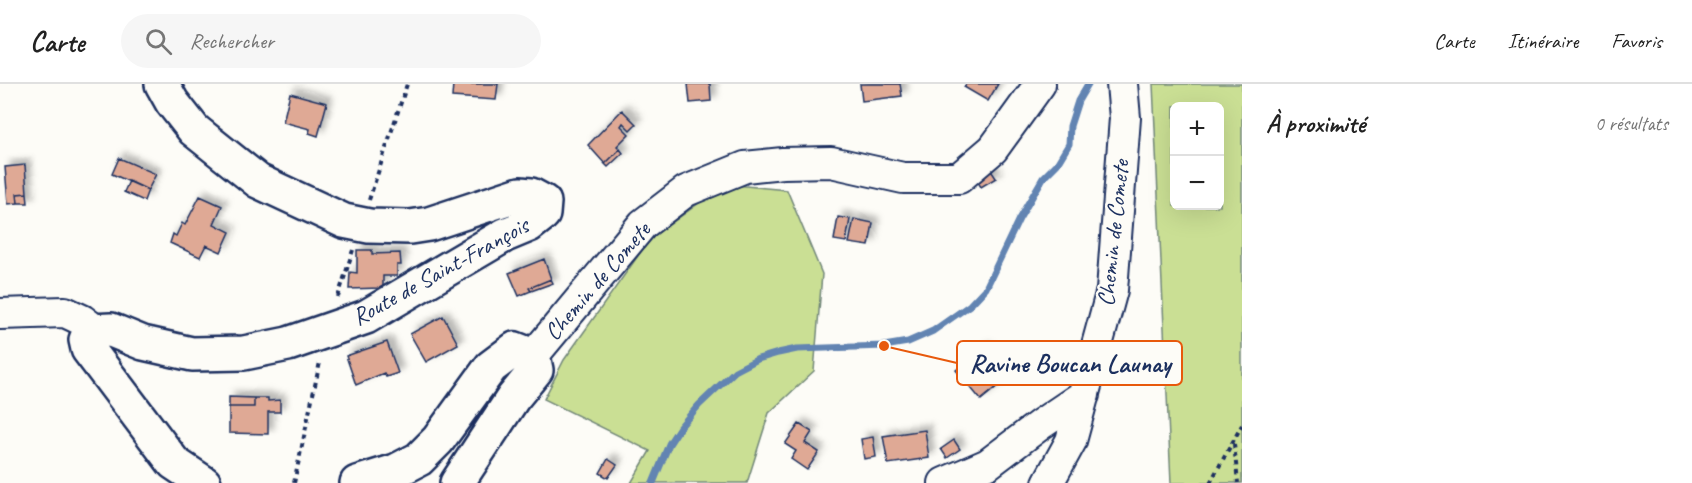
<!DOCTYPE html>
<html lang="fr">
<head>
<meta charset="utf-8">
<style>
	:root { --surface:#fff; --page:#f6f6f6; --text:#222; --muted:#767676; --line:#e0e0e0 }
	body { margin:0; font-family:Caveat,sans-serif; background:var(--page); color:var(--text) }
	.controls { position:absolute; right:18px; top:18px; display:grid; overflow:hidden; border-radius:9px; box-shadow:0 6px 24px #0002 }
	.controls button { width:54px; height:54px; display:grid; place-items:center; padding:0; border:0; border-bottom:2px solid var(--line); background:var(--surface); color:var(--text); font:30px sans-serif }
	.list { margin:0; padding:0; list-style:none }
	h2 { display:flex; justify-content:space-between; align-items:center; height:78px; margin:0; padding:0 24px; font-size:26px }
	h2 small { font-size:20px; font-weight:400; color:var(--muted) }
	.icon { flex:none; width:33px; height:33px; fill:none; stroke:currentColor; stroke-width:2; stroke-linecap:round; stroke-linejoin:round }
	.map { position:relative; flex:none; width:1242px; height:399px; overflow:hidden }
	header { display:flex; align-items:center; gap:36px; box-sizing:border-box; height:84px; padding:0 30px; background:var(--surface); border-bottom:2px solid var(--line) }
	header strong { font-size:28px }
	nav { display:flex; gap:33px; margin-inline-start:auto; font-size:21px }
	.search { width:420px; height:54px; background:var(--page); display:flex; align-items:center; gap:15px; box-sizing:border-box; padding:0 21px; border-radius:33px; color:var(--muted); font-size:22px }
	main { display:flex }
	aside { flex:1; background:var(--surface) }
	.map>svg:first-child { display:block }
</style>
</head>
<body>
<header>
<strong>Carte</strong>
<div class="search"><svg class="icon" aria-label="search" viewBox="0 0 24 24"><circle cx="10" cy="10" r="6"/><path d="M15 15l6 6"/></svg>Rechercher</div>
<nav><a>Carte</a><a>Itinéraire</a><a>Favoris</a></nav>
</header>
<main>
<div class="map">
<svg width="1242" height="399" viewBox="0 0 1242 399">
	<defs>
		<filter id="shadow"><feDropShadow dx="5.5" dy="-5.5" stdDeviation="3" flood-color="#0004"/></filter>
	</defs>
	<rect width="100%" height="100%" fill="#fdfcf7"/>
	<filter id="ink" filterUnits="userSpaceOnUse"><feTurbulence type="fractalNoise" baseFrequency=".0167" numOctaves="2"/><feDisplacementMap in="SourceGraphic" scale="12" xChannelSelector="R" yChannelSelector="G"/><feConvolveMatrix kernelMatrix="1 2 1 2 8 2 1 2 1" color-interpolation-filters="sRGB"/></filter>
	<g filter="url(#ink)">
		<path fill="#cadf94" stroke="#728779" stroke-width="1.5" fill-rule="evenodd" d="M1153 0H1242V399H1171ZM1220 22V122H1174V22Z
			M725 100 787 106 822 190 814 287 769 329 747 399H631L650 367 544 315 564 276 650 155Z"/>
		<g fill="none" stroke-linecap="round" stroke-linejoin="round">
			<path stroke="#6284b2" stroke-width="7" d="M653 399 669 360 680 343 699 321 735 287 758 275 778 269 797 265 884 262 908 258 933 247 970 221 986 204 1019 135 1043 94 1057 80 1069 60 1070 42 1078 17 1088 0"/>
		</g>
		<path fill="#dfa995" stroke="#1b2f5e" stroke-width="1.5" filter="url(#shadow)" d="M453 0H498L496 16 452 13Z
			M688 0H710L711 17 690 19Z
			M860 0H900L902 12 862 17Z
			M966 0H998L988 17 964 3Z
			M290 9 327 19 318 52 309 49 310 45 283 38Z
			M622 26 636 40 630 46 623 39 621 42 629 50 617 62 620 65 605 80 588 61Z
			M620 65 623 69 608 83 605 80Z
			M119 74 156 90 148 106 112 90Z
			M25 81 27 109 17 110 18 119 8 120 5 83Z
			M990 85 996 94 981 103 976 95Z
			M129 97 148 106 144 117 124 108Z
			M27 109 28 119H18L17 110Z
			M200 112 222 122 214 140 230 148 221 168 206 161 200 173 170 159 173 150 176 152 182 139 185 141Z
			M838 133 850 135 846 158 834 156Z
			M854 135 873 139 869 162 849 159Z
			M357 166H372V170L400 169 401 181H397V192H383V202L380 204 349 205 350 188 357 189Z
			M544 175 551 195 529 204 531 207 519 212 509 189Z
			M551 195 553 199 531 207 529 204Z
			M443 232 458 260 426 278 410 250Z
			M387 258 398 289 386 293 384 289 356 301 346 272Z
			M984 263 1009 293 981 316 956 286Z
			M229 313 254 314V323H229Z
			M254 314H268V317L280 316V328H268V350L229 349V323H254Z
			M799 340 812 348 805 359 819 368 807 386 791 375 796 367 785 360Z
			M925 346 929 374 888 380 883 352Z
			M873 353 876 373 864 375 861 355Z
			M954 356 960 365 947 374 941 365Z
			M608 375 617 381 608 394 600 389Z"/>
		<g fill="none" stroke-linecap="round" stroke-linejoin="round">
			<g stroke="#1b2f5e" stroke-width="34">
				<path id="minor" d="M0 230 65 228 82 236 95 246
					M533 272 643 140 686 107 745 83 783 79 831 78 903 94H959L993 65 1040 0
					M944 399 988 380 1041 340 1084 311
					M1048 399 1071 357 1112 206 1125 34 1122 0"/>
			</g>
			<g stroke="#1b2f5e" stroke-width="38">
				<path id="major" d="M162 0 172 18 194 46 258 97 344 137 369 142 410 143 429 140 520 110 531 111 544 118 543 130 529 141 505 151 366 233 288 260 244 269 192 270 143 259 111 246 90 247 86 256 88 265 174 379 204 399
					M357 399 396 387 419 375 438 356 491 283 515 265 533 272 536 286 513 314 457 399"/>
			</g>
			<path stroke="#1b2f5e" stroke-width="4" stroke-dasharray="4.5 4.5" stroke-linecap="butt" d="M369 116 407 0
				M338 213 353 166
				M1234 360 1238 399
				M294 399 320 278
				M1210 399 1242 341"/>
			<use href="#minor" stroke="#fdfcf7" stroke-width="30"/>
			<use href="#major" stroke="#fdfcf7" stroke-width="33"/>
		</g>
	</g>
	<g text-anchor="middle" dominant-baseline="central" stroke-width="5" stroke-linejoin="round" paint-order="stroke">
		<g font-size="24" fill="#1b2f5e" stroke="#fdfcf7">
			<text transform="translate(1113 149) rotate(-84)">Chemin de Comete</text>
			<text transform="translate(440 187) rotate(-29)">Route de Saint-François</text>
			<text transform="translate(597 197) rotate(-49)">Chemin de Comete</text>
		</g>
	</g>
	<path fill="none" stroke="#e8590c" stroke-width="2" d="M884 262L957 279"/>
	<circle fill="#e8590c" stroke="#fdfcf7" stroke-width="2" cx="884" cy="262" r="6"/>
	<rect fill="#fdfcf7" stroke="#e8590c" stroke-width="2" x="957" y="257" width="225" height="44" rx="6"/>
	<g font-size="26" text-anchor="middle" font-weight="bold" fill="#1b2f5e">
		<text x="1070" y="288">Ravine Boucan Launay</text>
	</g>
</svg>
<div class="controls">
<button>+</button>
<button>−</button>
</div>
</div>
<aside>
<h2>À proximité<small>0 résultats</small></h2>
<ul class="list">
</ul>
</aside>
</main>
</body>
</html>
